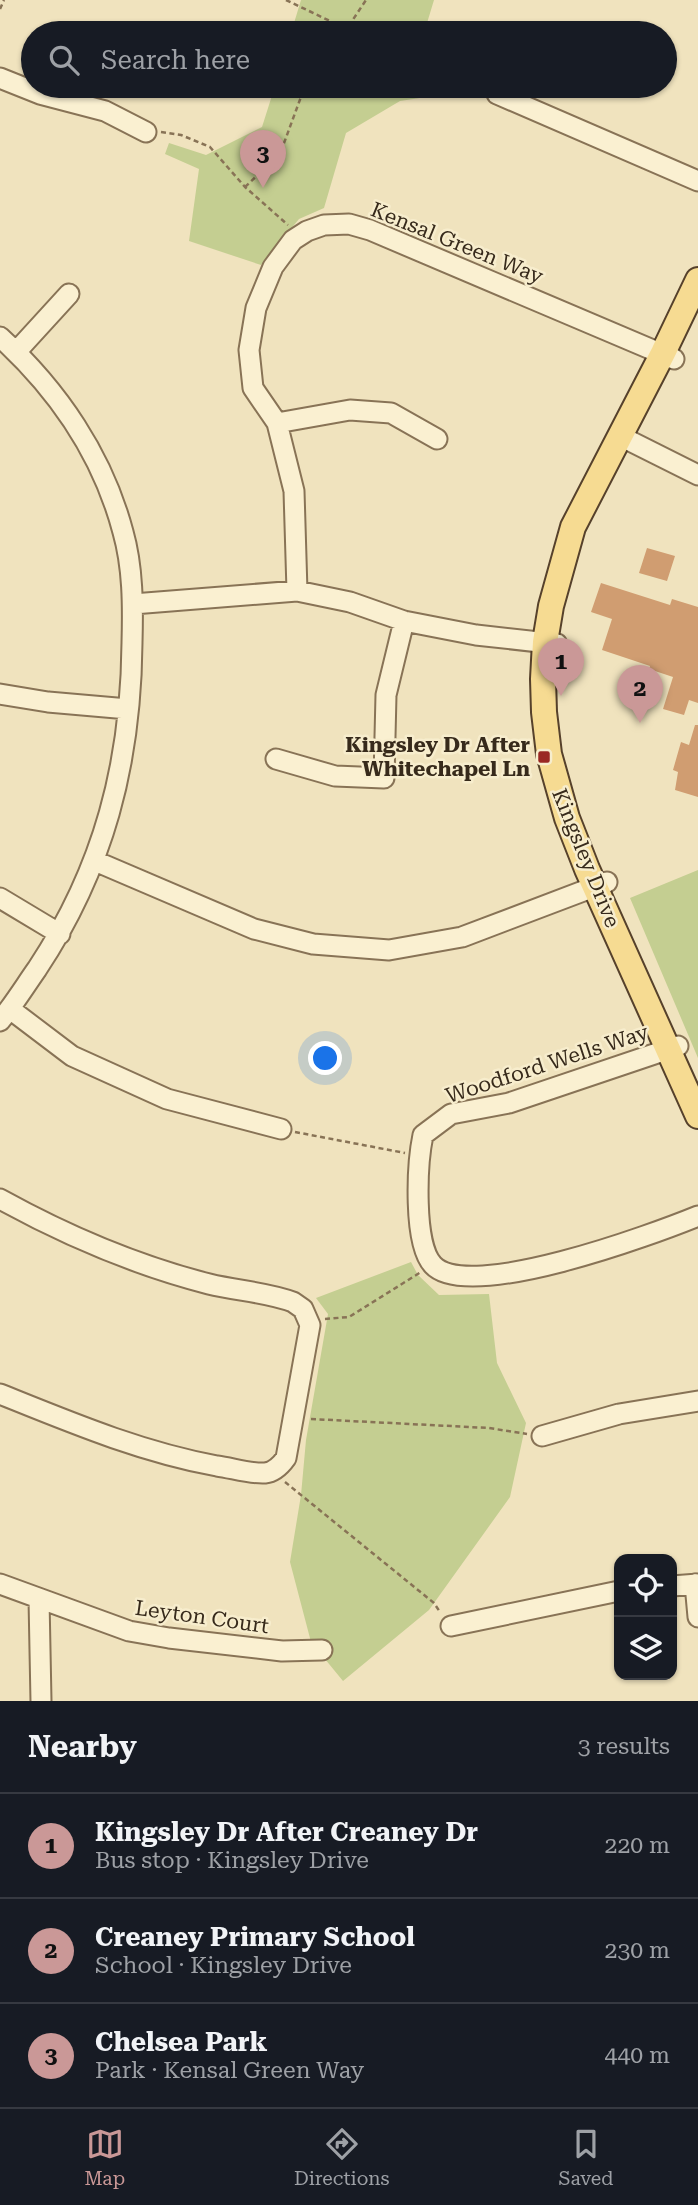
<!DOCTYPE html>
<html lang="en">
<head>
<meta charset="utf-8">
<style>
	:root { --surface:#171b24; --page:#242831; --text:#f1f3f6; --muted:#9ea1a6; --line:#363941; --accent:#ca9897 }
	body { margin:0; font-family:"Roboto Serif",serif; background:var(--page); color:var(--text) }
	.controls { position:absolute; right:21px; bottom:21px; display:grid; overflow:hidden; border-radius:14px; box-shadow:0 2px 5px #0004 }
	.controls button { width:63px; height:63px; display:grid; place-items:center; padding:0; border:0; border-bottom:2px solid var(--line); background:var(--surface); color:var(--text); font:35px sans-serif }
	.you { position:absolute; left:326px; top:1059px; width:24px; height:24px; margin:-18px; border:5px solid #fff; border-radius:50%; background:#1a73e8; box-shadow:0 0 0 10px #1a73e833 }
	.badge { display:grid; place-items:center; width:46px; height:46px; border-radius:50%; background:var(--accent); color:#111; font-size:23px; font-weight:700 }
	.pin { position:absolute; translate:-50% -58px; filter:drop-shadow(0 2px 4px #0008) }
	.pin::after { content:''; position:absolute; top:37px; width:24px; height:21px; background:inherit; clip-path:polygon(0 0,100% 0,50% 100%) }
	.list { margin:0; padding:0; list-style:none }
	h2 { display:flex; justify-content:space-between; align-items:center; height:91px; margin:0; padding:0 28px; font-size:30px }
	h2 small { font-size:23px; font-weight:400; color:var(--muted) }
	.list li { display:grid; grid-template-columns:46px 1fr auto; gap:21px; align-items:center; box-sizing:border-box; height:105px; padding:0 28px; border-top:2px solid var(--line) }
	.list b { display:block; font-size:26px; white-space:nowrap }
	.list p { margin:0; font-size:23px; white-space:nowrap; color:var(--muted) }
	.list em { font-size:23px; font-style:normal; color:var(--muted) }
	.icon { flex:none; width:38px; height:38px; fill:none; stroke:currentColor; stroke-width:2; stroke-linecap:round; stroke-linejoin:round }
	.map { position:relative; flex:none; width:698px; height:1701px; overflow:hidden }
	.search { position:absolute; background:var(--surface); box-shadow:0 2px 5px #0004; left:21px; right:21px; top:21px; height:77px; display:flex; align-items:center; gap:18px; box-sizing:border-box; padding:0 24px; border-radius:38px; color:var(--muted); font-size:26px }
	.sheet { height:406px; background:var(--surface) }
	nav { display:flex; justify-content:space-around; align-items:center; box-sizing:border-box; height:98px; border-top:2px solid var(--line); background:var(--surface); font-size:19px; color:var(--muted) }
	nav a { display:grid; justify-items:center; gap:4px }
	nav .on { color:var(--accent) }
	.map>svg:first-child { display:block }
</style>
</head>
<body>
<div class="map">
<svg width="698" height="1701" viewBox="0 0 698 1701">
	<rect width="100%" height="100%" fill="#f0e3be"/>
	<path fill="#c4ce91" d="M301 0H434L424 33H291Z
		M275 86H469L472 90 400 101 346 133 324 208 299 219 261 265 189 241 199 169 165 154 169 143 206 155 262 127Z
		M698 870V1058L630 898Z
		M411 1262 418 1275 439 1295 489 1294 497 1363 526 1423 510 1497 429 1610 343 1681 311 1642 290 1562 301 1495 306 1440 328 1314 316 1298Z"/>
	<path fill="#d09d71" d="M647 548 675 556 667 581 639 573Z
		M601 583 670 605 672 599 698 607V703L689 700 684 715 663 709 673 677 649 669 650 666 602 650 612 619 591 612Z
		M695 725H698V797L675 790 678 772 673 770 681 742 689 745Z"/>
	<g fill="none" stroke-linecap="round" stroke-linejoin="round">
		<g stroke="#887356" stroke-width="23">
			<path id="minor" d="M0 78 40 94 105 111 146 132
				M497 94 698 181
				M0 337C58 390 103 456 123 532 133 567 133 606 132 643 131 763 104 868 37 969 25 986 14 1004 0 1021
				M16 352 69 294
				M277 423 350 410 391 413 437 439
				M620 436 698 475
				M297 591 294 491 277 423 253 388 249 350 256 308 273 267 293 240 307 231 324 225 349 224 370 230 674 359
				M133 604 297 591 350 602 404 621 476 635 557 644
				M0 694 48 702 128 709
				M276 759 335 776 384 778 386 695 404 621
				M95 861 254 929 313 944 389 950 462 937 607 882
				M0 898 60 934
				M10 1009 72 1056 167 1099 281 1129
				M678 1046 509 1103 451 1114 423 1135C417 1164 413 1244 433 1265 468 1303 654 1234 698 1216
				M0 1199C67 1236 135 1265 209 1284 237 1291 267 1292 293 1302L303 1309 310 1325 286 1458C281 1465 275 1472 265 1473 250 1474 232 1468 217 1466 141 1452 72 1423 0 1394
				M542 1436 619 1414 698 1401
				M0 1584 129 1631 169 1638 282 1651 322 1650
				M695 1584 698 1617
				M672 1586 698 1584
				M39 1599 41 1701
				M451 1626 619 1591"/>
		</g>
		<g stroke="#56412b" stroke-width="28">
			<path id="major" d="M698 280 663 353 573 527 551 606 545 642 543 679 544 712 549 754 567 818 587 869 698 1116"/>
		</g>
		<path stroke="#887356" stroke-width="2.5" stroke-dasharray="5 3.5" stroke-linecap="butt" d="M286 0 355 33
			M0 9 4 0
			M344 33 366 0
			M161 132 181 135 210 147 245 187 288 225
			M245 187 280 154 305 86
			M295 1132 405 1153
			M325 1319 349 1317 421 1272
			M311 1419 489 1428 527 1434
			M285 1482 434 1603 440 1612"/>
		<use href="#minor" stroke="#faf0d1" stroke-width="19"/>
		<use href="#major" stroke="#f6db92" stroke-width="24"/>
	</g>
	<rect fill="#9a2823" stroke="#f7edcd" stroke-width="2.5" x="537" y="750" width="14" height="14" rx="3.5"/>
	<g text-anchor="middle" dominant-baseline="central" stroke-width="5" stroke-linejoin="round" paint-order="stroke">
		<g font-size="21" fill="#372a1b" stroke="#f7edcd">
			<text transform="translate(457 243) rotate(22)">Kensal Green Way</text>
			<text transform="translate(586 858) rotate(68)">Kingsley Drive</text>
			<text transform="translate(547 1064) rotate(-18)">Woodford Wells Way</text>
			<text transform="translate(202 1617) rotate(8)">Leyton Court</text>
		</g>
		<g font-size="21" font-weight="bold" fill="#372a1b" stroke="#f7edcd" text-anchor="end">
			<text x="530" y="745">Kingsley Dr After<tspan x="530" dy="24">Whitechapel Ln</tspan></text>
		</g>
	</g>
</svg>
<div class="controls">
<button><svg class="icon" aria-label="locate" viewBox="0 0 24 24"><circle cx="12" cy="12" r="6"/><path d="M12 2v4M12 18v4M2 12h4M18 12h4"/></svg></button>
<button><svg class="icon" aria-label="layers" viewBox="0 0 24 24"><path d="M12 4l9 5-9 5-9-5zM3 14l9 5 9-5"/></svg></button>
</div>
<div class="you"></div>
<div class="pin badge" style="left:561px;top:696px">1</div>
<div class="pin badge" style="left:640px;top:723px">2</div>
<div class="pin badge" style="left:263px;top:188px">3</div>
<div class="search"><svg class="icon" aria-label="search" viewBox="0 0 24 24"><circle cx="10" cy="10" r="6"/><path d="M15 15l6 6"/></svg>Search here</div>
</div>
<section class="sheet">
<h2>Nearby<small>3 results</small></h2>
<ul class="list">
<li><span class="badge">1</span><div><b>Kingsley Dr After Creaney Dr</b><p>Bus stop · Kingsley Drive</p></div><em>220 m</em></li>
<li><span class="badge">2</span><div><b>Creaney Primary School</b><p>School · Kingsley Drive</p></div><em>230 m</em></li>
<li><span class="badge">3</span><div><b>Chelsea Park</b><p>Park · Kensal Green Way</p></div><em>440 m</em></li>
</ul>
</section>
<nav>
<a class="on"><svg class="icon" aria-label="map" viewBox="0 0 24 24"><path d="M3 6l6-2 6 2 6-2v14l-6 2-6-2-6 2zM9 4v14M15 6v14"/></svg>Map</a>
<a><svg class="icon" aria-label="directions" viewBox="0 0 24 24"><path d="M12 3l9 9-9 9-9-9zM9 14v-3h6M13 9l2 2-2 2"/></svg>Directions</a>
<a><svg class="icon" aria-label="saved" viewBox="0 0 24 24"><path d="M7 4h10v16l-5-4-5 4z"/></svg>Saved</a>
</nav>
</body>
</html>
